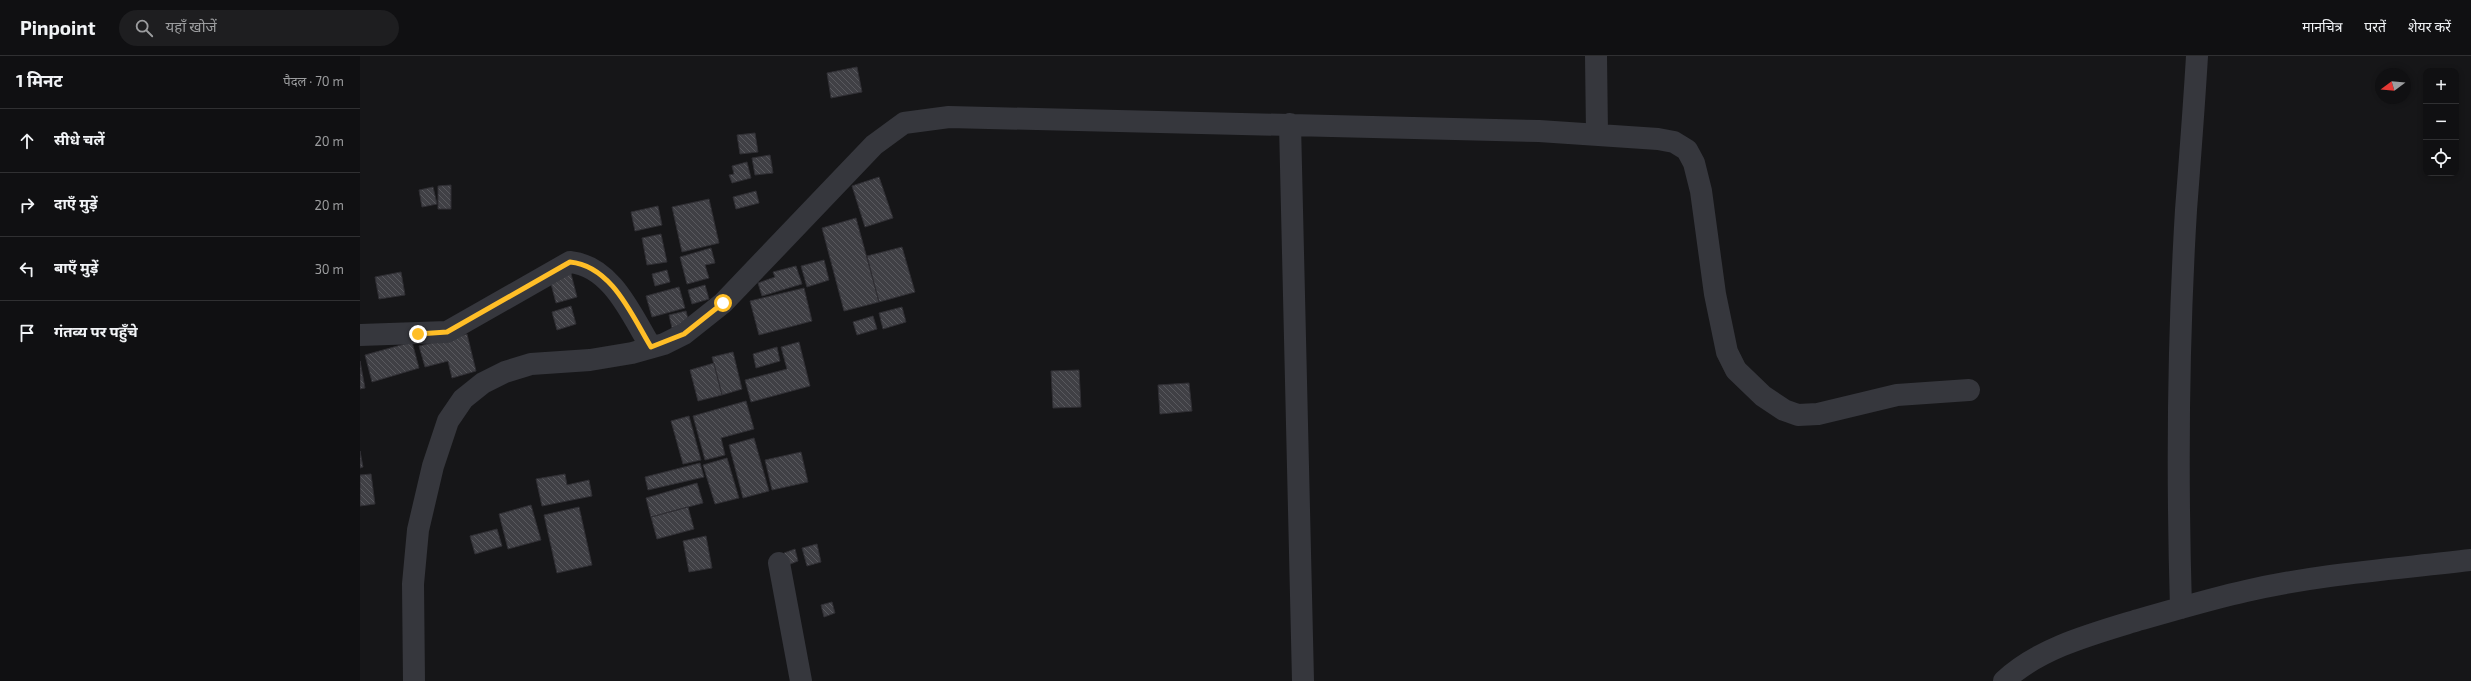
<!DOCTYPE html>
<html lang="hi">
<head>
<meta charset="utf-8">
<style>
	:root { --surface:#101012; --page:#1e1e20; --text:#f1f3f6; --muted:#9c9d9f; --line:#303032 }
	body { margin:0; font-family:"Exo 2","Noto Sans Devanagari",sans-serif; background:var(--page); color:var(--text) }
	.controls { position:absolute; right:12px; top:12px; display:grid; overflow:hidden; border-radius:8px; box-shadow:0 2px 6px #0003 }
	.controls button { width:36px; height:36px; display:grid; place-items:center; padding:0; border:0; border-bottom:1px solid var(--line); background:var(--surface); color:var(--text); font:20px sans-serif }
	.compass { position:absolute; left:2015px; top:12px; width:36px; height:36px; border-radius:50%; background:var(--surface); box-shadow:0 2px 6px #0003; rotate:254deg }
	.stop { position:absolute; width:12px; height:12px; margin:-9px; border:3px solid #ffbe27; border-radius:50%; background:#fff }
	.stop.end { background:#ffbe27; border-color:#fff; box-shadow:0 1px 4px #0008 }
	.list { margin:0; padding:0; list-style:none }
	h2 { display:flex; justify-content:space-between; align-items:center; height:52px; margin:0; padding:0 16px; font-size:17px }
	h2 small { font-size:13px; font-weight:400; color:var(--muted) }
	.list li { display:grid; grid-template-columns:26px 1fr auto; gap:12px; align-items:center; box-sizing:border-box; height:64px; padding:0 16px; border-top:1px solid var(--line) }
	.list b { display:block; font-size:15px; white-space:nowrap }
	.list em { font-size:13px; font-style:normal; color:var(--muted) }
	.icon { flex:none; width:22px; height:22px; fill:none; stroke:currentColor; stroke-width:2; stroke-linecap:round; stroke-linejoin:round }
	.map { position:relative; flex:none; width:2111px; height:625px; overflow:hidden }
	header { display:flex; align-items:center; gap:24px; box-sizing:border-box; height:56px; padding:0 20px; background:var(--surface); border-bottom:1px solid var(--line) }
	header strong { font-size:19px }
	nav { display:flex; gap:22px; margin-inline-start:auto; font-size:14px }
	.search { width:280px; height:36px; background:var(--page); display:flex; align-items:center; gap:10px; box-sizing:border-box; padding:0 14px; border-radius:22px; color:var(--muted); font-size:15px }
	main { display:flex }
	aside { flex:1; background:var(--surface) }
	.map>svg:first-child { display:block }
</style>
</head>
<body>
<header>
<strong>Pinpoint</strong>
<div class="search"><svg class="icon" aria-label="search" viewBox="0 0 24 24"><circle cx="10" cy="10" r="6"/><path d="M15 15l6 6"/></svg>यहाँ खोजें</div>
<nav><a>मानचित्र</a><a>परतें</a><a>शेयर करें</a></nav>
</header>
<main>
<aside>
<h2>1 मिनट<small>पैदल · 70 m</small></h2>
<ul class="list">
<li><svg class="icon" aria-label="ahead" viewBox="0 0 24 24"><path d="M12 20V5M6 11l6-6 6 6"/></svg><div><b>सीधे चलें</b></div><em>20 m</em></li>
<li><svg class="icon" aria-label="right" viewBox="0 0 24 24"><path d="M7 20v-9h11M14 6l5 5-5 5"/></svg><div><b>दाएँ मुड़ें</b></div><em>20 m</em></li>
<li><svg class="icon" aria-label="left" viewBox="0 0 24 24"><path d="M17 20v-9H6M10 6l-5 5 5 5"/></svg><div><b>बाएँ मुड़ें</b></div><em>30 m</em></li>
<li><svg class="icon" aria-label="arrive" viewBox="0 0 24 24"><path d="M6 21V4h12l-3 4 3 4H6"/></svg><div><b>गंतव्य पर पहुँचे</b></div></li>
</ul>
</aside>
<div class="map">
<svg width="2111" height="625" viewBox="0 0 2111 625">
	<defs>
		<pattern id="building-back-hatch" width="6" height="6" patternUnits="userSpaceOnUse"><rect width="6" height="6" fill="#404045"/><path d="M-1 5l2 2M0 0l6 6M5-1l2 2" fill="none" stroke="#59595e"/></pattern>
	</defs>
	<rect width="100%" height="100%" fill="#161618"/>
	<path fill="url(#building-back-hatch)" stroke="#302f34" d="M497 11 502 36 471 42 467 17Z
		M395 77 398 96 380 98 377 79Z
		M410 99 413 117 395 119 392 102Z
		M387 106 391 122 372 127 369 119 374 118 372 110Z
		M519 121 533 162 505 171 492 130Z
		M91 129V153H78V130Z
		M73 131 77 148 62 151 59 134Z
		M396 135 399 147 376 153 373 141Z
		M349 143 359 187 322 196 312 151Z
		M298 150 302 169 275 175 271 156Z
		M496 162 519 246 484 255 462 172Z
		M301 178 307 206 287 209 282 182Z
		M542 191 555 236 519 246 507 200Z
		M351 192 355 207 345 209 349 222 327 228 320 201Z
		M464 204 469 224 447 231 441 210Z
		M436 210 442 228 402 240 398 227 415 221 413 216Z
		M210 214 217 241 196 247 189 220Z
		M307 214 310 226 295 230 292 218Z
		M41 216 45 239 19 243 15 221Z
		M345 229 349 243 332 248 328 234Z
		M319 231 325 252 292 261 286 240Z
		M444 232 452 265 399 279 390 245Z
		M211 250 216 268 197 274 192 256Z
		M542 251 546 266 523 273 519 257Z
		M326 255 329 267 312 272 309 259Z
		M513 260 517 273 497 279 493 266Z
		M107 278 116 315 92 322 88 305 65 311 59 290Z
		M52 286 59 312 12 326 5 299Z
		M439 286 450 330 391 346 385 324 427 313 421 291Z
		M417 291 420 305 396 312 393 298Z
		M373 296 382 333 362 339 352 301Z
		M0 305 5 332 0 333Z
		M354 307 362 339 338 345 330 314Z
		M719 314 721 351 693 352 691 315Z
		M829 327 832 355 800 358 798 329Z
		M386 345 394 373 361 382 365 399 345 404 333 360Z
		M329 360 341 404 323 408 311 365Z
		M394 382 409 435 383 442 369 389Z
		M0 395 3 411 0 412Z
		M441 396 448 426 412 434 405 404Z
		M367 402 379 442 355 448 343 409Z
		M340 407 344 421 288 434 285 421Z
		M11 418 15 448 0 450V419Z
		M205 418 207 429 229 424 232 440 182 450 176 423Z
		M337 427 343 447 291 461 286 442Z
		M171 449 181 484 148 493 139 458Z
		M219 451 232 509 197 517 184 459Z
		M328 451 334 473 297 483 291 461Z
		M137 473 142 490 115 498 110 480Z
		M346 480 352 512 329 516 323 485Z
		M457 488 461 506 447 510 442 492Z
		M435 493 438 505 428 509 424 497Z
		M472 546 475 557 464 561 461 549Z"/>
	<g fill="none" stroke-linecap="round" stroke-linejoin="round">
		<path stroke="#36373d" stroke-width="22" d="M1236 0 1237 77
			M930 68 943 625
			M0 279 87 276 210 206C252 210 272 260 291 291
			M419 507 441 625
			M1821 552C1817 419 1818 286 1826 154 1830 102 1834 51 1837 0
			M54 625 53 528 58 474 73 410 88 365 103 343 123 327 145 316 171 308 230 304 272 297 304 288 324 278 363 247 514 89 544 67 589 61 1179 75 1298 83 1314 86 1327 94 1334 107 1341 135 1355 238 1367 296 1376 314 1403 340 1424 354 1438 359 1458 358 1537 339 1609 334
			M1644 625C1679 592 1732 578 1778 564 1814 554 1850 543 1886 535 1959 518 2036 513 2111 504"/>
	</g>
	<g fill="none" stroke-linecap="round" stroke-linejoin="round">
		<path stroke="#ffbe27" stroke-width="5" d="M58 278 87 276 210 206C252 210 272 260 291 291L324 278 363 247"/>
	</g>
</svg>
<div class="controls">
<button>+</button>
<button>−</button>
<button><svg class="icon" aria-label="locate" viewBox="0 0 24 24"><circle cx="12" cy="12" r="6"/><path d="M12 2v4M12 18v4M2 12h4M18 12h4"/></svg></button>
</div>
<svg class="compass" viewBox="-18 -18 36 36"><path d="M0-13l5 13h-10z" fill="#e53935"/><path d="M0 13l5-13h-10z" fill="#9c9d9f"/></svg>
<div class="stop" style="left:363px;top:247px"></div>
<div class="stop end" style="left:58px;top:278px"></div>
</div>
</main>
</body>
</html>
